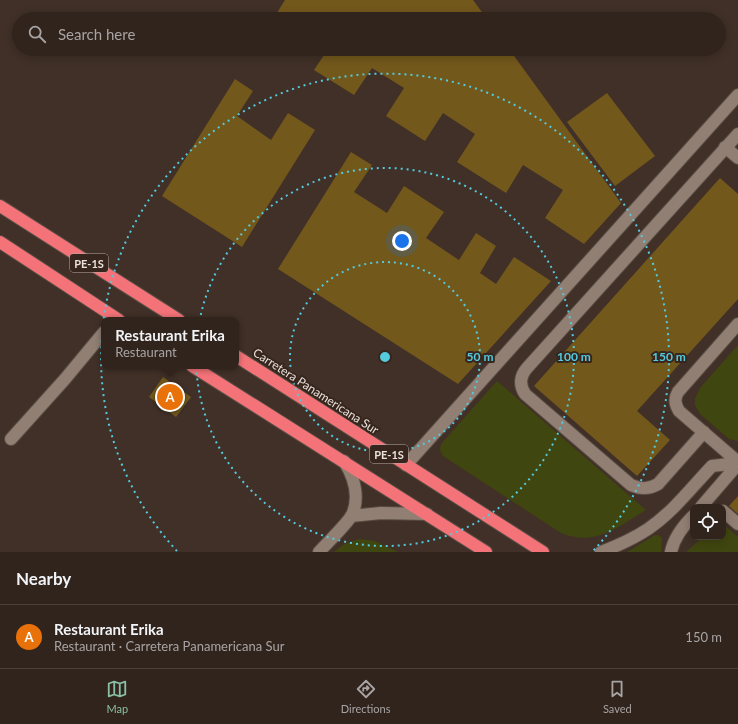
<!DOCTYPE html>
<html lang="en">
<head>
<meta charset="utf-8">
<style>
	:root { --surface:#30241d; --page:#3c302a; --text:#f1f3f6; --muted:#a8a4a4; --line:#4b413b; --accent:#8abfa5 }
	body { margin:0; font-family:Lato,sans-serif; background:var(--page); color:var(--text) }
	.controls { position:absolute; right:12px; bottom:12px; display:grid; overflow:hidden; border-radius:8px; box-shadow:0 2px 10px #0003 }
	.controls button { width:36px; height:36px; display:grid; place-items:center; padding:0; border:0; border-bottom:1px solid var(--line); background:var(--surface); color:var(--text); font:20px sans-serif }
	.you { position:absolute; left:402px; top:241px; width:14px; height:14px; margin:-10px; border:3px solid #fff; border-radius:50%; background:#1a73e8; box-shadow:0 0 0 6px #1a73e833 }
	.badge { display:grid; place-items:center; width:26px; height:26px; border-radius:50%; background:var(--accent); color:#fff; font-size:13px; font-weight:700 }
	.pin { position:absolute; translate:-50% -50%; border:2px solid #fff; box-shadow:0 1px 4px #0006 }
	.popup { position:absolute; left:101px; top:317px; width:138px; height:52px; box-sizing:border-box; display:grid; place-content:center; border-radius:8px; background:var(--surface); filter:drop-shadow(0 1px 3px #0005); font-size:13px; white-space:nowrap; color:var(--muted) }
	.popup b { font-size:15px; color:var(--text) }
	.popup::after { content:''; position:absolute; left:50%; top:100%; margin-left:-8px; border:8px solid transparent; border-top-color:var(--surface) }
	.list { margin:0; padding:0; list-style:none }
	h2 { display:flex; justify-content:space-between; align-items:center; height:52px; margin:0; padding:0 16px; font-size:17px }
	h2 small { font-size:13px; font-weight:400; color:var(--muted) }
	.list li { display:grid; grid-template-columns:26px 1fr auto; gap:12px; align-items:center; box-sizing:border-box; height:64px; padding:0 16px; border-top:1px solid var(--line) }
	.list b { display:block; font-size:15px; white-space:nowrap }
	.list p { margin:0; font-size:13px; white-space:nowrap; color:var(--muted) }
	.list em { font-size:13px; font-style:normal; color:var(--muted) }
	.icon { flex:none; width:22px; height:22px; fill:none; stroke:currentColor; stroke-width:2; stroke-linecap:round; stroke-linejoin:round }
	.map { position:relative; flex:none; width:738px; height:552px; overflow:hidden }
	.search { position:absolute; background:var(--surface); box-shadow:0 2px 10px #0003; left:12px; right:12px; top:12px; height:44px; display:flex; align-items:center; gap:10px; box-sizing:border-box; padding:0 14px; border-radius:22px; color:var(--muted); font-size:15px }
	.sheet { height:116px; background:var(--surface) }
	nav { display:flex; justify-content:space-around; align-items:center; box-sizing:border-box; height:56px; border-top:1px solid var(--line); background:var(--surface); font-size:11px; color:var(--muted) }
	nav a { display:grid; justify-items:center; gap:2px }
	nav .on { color:var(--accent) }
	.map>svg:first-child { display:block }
</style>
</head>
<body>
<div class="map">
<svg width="738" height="552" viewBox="0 0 738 552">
	<rect width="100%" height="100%" fill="#403027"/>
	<path fill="#40460f" d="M738 345V441L729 439 700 414 695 405V399L700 388Z
		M497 381 646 510C617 527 596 547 561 533L443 456 440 450 441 444Z
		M723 524 738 537V552H686L703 537H723Z
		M655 535H658L662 538 661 552H627Z
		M359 539 375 541 398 552H334L344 544Z"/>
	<path fill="#73581c" d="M285 0H473L487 19H273Z
		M328 49H509L621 203 584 244 545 218 563 190 523 165 506 193 457 162 475 134 443 113 425 141 386 116 404 88 372 68 354 95 314 70Z
		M235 79 253 91 237 116 271 140 288 113 315 130 242 247 162 196Z
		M607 93 655 156 615 186 567 122Z
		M351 152 372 165 354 192 387 213 404 186 444 212 426 238 459 260 476 233 496 246 480 273 496 284 514 257 551 281 458 384 278 269Z
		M720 178 738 194V299L637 411 670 440 637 476 534 386Z
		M163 377 191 397 176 417 149 397Z
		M738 496V514L729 506Z"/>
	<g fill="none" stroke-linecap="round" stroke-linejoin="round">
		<g stroke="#594d44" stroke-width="14">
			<path id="minor" d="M725 147 738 158
				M738 324 678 392C674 399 675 404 679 411L738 462
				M704 432 658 484C648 490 640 489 631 485L525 394C519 385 520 376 527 368L738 134
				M11 439 65 379 104 332
				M406 465 738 95
				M701 507 738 464
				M723 511 738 524
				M351 516 381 513 427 514
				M319 552C327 543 347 524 352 515 360 497 354 477 344 461
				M601 552C617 546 633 539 648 529 673 512 692 487 712 466L738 463
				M671 552C674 537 683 526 693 516"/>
		</g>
		<g stroke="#594d44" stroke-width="14">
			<path id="highway" d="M0 206 179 320
				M0 242 119 320
				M236 356 543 552
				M192 366 486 552"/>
		</g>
		<use href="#minor" stroke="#927f74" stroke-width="12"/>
		<use href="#highway" stroke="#f47378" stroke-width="12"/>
	</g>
	<g fill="none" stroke="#54cade" stroke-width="2" stroke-dasharray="2 4">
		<circle cx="385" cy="357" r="95"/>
		<circle cx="385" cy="357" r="189"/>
		<path d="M177 551A284 284 0 1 1 593 551"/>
	</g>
	<g text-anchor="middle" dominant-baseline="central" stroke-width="4" stroke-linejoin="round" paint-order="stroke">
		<g fill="#36261d" stroke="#b5aaa3" stroke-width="1">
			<rect x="70" y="254" width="38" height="18" rx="3"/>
			<rect x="370" y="445" width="38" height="18" rx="3"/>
		</g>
		<g font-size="11" font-weight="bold" fill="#ece2dc">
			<text x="89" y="263">PE-1S</text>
			<text x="389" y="454">PE-1S</text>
		</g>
		<g font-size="12" fill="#ece2dc" stroke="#36261d">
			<text transform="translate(316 391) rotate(33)">Carretera Panamericana Sur</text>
		</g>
	</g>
	<circle cx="385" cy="357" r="6" fill="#54cade" stroke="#36261d" stroke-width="2"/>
	<g font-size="12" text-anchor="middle" font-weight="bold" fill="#54cade" stroke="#36261d" stroke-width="4" stroke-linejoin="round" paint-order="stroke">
		<text x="480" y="361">50 m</text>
		<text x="574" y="361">100 m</text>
		<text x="669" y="361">150 m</text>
	</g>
</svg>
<div class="controls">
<button><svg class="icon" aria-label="locate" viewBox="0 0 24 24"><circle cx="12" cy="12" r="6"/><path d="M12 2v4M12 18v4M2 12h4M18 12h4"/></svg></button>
</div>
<div class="you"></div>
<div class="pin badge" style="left:170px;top:397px;background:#e8710a">A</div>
<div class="popup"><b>Restaurant Erika</b>Restaurant</div>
<div class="search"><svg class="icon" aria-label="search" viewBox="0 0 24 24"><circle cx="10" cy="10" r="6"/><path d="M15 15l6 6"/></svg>Search here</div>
</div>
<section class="sheet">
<h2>Nearby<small></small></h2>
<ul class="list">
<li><span class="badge" style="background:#e8710a">A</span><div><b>Restaurant Erika</b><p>Restaurant · Carretera Panamericana Sur</p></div><em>150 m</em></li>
</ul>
</section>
<nav>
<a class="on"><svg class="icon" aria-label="map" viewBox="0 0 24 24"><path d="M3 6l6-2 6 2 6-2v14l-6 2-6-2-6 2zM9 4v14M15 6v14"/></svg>Map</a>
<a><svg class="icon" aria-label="directions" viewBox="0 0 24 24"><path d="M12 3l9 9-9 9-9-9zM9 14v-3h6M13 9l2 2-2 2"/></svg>Directions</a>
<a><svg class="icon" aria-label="saved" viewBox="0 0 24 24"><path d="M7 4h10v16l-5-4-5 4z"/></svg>Saved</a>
</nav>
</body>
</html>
